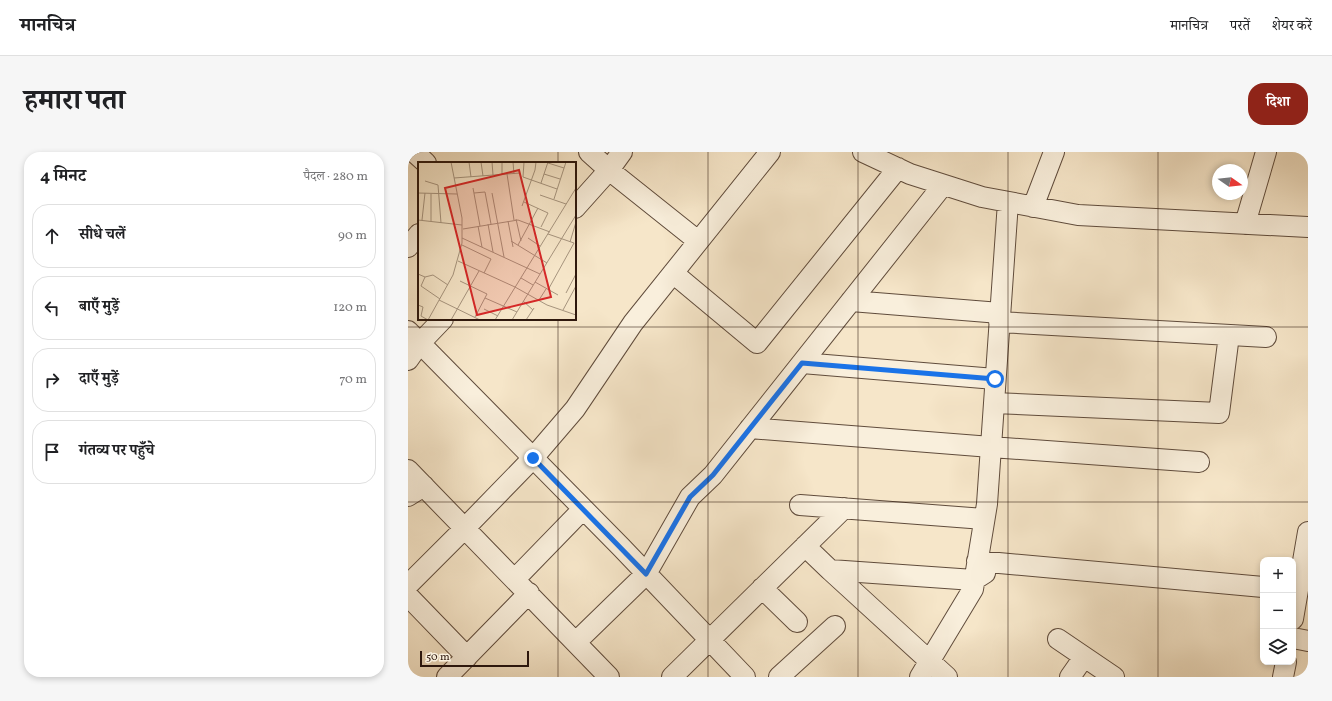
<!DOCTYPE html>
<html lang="hi">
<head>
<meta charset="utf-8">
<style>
	:root { --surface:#fff; --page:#f6f6f6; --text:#202124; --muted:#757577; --line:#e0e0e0; --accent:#8f2418 }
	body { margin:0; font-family:Vollkorn,"Noto Serif Devanagari",serif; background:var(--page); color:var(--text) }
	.controls { position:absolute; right:12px; bottom:12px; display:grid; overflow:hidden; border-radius:8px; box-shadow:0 2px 6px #0003 }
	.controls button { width:36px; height:36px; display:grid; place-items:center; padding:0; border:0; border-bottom:1px solid var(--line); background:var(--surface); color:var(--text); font:20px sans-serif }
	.compass { position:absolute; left:804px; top:12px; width:36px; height:36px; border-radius:50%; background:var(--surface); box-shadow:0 2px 6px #0003; rotate:104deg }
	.scale { position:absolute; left:12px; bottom:10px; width:109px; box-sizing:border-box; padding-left:4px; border:2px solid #2e180d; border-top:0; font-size:11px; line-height:14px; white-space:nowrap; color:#2e180d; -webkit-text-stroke:3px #f9efdc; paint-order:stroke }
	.stop { position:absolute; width:12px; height:12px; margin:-9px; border:3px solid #1a73e8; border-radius:50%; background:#fff }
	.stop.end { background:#1a73e8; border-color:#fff; box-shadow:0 1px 4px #0008 }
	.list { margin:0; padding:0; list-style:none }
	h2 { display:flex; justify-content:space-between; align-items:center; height:52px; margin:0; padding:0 16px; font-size:17px }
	h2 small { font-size:13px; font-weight:400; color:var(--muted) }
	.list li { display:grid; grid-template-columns:26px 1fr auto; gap:12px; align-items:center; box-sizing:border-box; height:64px; margin:0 8px 8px; padding:0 8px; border:1px solid var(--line); border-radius:16px }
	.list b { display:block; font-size:15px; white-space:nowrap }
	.list em { font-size:13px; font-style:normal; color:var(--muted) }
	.icon { flex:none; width:22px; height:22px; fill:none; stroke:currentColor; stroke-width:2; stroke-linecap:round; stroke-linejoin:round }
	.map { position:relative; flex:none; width:900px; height:525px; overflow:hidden; border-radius:16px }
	header { display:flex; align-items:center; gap:24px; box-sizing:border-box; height:56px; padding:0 20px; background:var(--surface); border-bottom:1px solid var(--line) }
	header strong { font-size:19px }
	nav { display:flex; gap:22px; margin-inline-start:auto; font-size:14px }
	.intro { display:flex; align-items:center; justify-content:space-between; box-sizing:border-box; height:96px; padding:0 24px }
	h1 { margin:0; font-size:28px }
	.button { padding:10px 18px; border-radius:16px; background:var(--accent); color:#fff; font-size:14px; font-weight:700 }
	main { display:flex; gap:24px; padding:0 24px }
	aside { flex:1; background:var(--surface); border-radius:16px; box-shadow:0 2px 6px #0003 }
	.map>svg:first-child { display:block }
</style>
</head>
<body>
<header>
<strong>मानचित्र</strong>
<nav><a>मानचित्र</a><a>परतें</a><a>शेयर करें</a></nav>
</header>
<div class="intro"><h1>हमारा पता</h1><a class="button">दिशा</a></div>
<main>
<aside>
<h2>4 मिनट<small>पैदल · 280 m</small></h2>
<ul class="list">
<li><svg class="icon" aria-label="ahead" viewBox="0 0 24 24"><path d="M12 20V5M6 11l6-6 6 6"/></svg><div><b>सीधे चलें</b></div><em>90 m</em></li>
<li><svg class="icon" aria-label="left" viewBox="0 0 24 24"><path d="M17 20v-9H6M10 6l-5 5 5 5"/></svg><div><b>बाएँ मुड़ें</b></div><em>120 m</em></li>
<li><svg class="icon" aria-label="right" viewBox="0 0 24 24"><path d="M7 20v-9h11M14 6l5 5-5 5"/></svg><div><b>दाएँ मुड़ें</b></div><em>70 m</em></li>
<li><svg class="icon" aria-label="arrive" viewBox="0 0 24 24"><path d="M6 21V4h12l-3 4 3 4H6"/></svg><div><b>गंतव्य पर पहुँचे</b></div></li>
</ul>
</aside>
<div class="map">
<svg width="900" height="525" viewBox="0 0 900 525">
	<rect width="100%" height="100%" fill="#f6e6c9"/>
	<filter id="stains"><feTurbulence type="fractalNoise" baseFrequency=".005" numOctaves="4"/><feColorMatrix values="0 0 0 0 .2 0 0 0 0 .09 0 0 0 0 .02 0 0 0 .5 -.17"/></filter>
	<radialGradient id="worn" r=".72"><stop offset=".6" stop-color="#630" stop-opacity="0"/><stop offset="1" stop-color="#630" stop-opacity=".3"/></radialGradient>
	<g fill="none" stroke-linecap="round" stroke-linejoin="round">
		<g stroke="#604c3c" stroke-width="22">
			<path id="minor" d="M6 0 18 11
				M181 0 201 18 290 89
				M455 0 502 22 574 45 670 63 900 75
				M625 55 646 0
				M167 56 201 18 214 0
				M837 72 858 0
				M0 95 11 82
				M265 121 349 191 490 16
				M443 149 592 161
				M591 170 858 185
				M0 179 213 395 337 525
				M0 208 12 191 35 167
				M394 211 587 227
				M586 251 811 261 821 183
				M342 276 583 295 791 310
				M0 318 201 525
				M0 344 16 334
				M392 353 576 367
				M397 394 422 418 539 525
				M569 409 855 435
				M422 418 566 428 577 421
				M107 427 175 357
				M0 433 57 376 125 306 167 257 225 171 362 0
				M354 436 389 470
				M0 444 59 505
				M885 467 900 380
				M885 486 900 489
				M650 487 706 525
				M168 490 238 422 282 345 305 323 535 33
				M39 525 121 441
				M264 525 436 356
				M371 525 427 474
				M512 525 565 437 579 352 600 50
				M662 525 676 505
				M875 525 878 510"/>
		</g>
		<use href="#minor" stroke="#f9efdc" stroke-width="20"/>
	</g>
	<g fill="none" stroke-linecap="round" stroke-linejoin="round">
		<path stroke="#1a73e8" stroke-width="5" d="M125 306 238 422 282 345 305 323 394 211 587 227"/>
	</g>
	<path fill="none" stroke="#2e180d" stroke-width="1" stroke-opacity="0.55" d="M150 0V11M300 0V525M450 0V525M600 0V525M750 0V525M150 167V525M0 175H900M0 350H900"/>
	<g transform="translate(10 10)">
		<rect width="158" height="158" fill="#f6e6c9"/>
		<path fill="none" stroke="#a6947e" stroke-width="1" d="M51 0 53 15M63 0 65 14M74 0 75 13M95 0 96 12M106 0 105 15 139 27M130 1 146 6M89 12 96 58M126 12 142 17M84 13V0M36 16 102 11M7 19 20 23 23 61M123 21 130 0M55 26 62 64M0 31 39 32M56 31 67 30 73 62M74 31 86 95M122 33 148 42M136 37 148 0M106 40 130 51 123 65M104 44 117 8 118 0M98 57 103 79M0 58 44 63M4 58 7 31M13 59V32M90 59 95 85M70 62 75 90M60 64 64 85M45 67 100 58 132 70M130 72 156 81M44 76 122 112M110 76 122 84M93 79 129 101M152 80 158 60M44 83 73 97 66 111M100 83 120 46M40 99 97 125 129 143 158 153M0 112 7 115 15 113 30 123M7 115 3 124 22 137M103 116 115 123M42 119 69 132 57 155M117 120 140 133M130 128 156 81M148 131 158 112M67 136 99 150M21 138 62 158M121 138 128 127M105 139 115 148M0 143 5 145 3 154 10 158M66 147 80 154M145 148 158 124M10 158 35 113 44 81V56L33 0M33 158 61 109M77 158 158 26M94 158 158 53M108 158 116 146"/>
		<path fill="#d62828" fill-opacity="0.15" stroke="#d62828" stroke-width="2" d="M101 8 133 135 59 153 27 26Z"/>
		<rect width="158" height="158" fill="none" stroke="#2e180d" stroke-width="2"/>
	</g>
	<rect width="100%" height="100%" filter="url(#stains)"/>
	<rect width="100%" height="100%" fill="url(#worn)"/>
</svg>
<div class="controls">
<button>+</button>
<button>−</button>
<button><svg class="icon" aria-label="layers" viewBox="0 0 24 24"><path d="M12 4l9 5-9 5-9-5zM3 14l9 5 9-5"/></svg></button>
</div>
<svg class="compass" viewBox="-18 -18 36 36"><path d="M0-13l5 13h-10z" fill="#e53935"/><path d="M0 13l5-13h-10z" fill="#757577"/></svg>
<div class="scale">50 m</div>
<div class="stop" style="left:587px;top:227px"></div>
<div class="stop end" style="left:125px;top:306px"></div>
</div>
</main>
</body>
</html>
